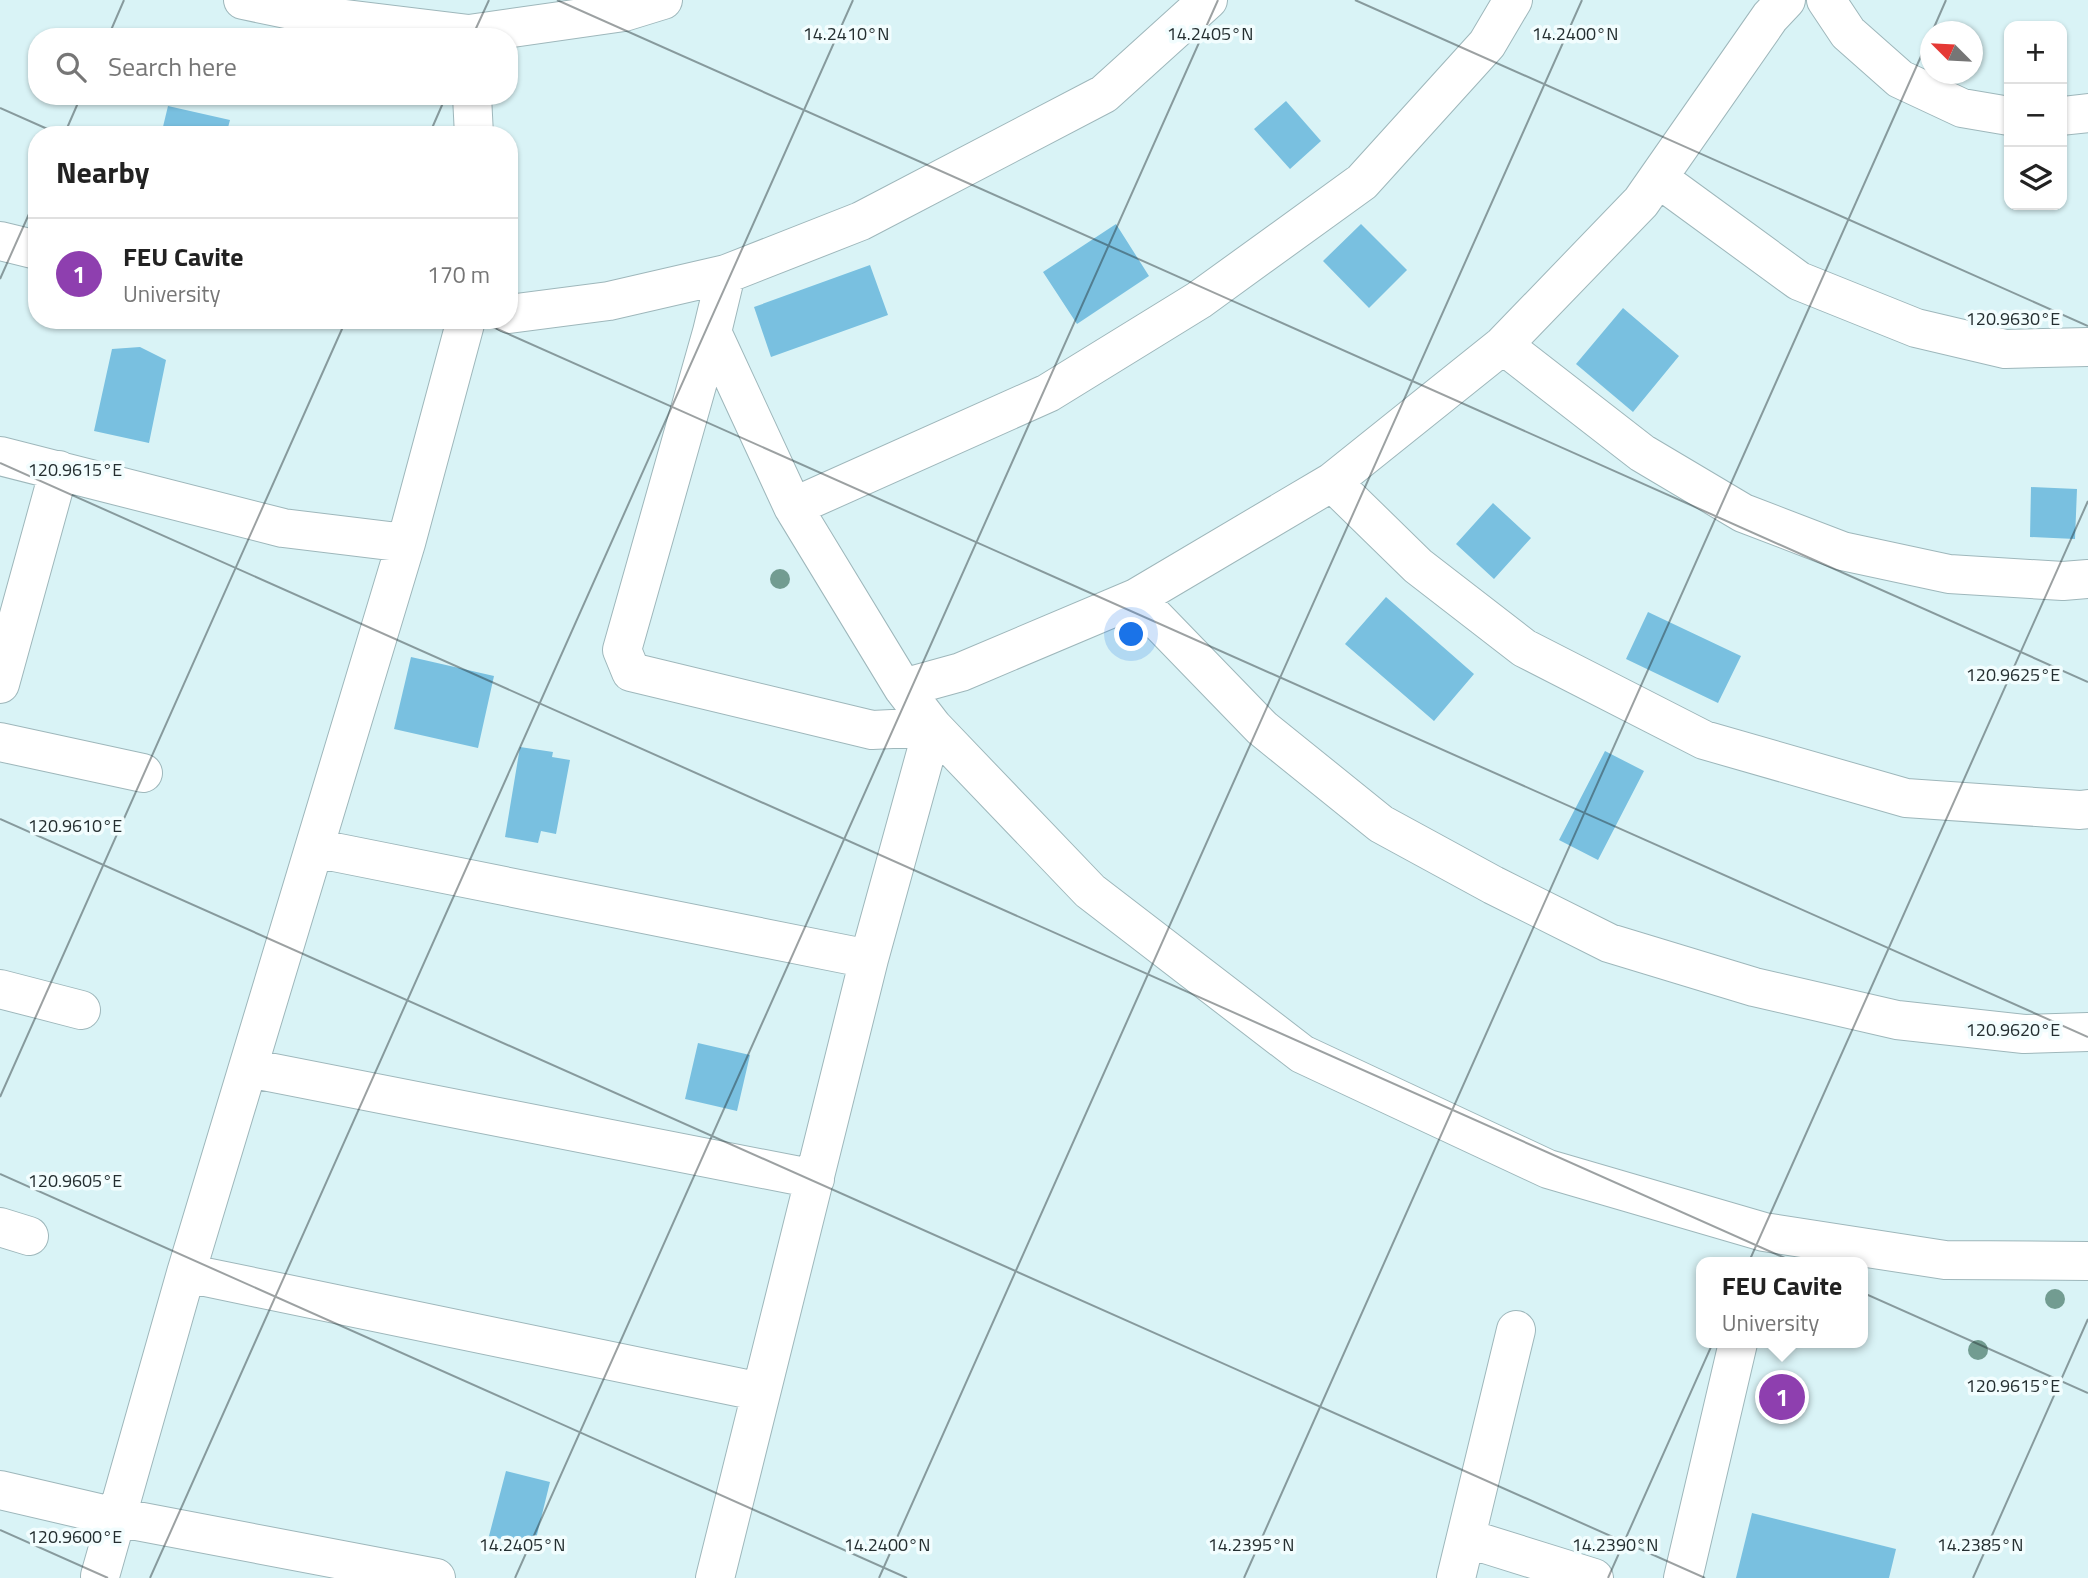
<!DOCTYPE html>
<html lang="en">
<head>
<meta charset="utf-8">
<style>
	:root { --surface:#fff; --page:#f6f6f6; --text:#222; --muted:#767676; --line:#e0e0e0; --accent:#8e3faf }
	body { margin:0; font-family:"Titillium Web",sans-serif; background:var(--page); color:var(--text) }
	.controls { position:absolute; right:21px; top:21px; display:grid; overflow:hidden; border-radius:14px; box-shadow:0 2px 5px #0004 }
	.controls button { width:63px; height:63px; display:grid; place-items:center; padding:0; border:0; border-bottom:2px solid var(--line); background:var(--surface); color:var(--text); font:35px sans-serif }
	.compass { position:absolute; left:1920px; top:21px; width:63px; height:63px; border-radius:50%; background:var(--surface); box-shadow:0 2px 5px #0004; rotate:294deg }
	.you { position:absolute; left:1132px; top:635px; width:24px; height:24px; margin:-18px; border:5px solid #fff; border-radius:50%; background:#1a73e8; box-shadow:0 0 0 10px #1a73e833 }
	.badge { display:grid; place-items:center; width:46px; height:46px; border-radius:50%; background:var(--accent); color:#fff; font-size:23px; font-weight:700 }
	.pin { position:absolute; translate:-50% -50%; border:4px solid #fff; box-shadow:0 2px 7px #0006 }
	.popup { position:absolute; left:1696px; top:1257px; width:172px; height:91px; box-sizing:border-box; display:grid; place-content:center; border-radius:14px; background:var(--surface); filter:drop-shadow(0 2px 5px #0005); font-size:23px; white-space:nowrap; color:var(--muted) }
	.popup b { font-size:26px; color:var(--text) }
	.popup::after { content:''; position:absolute; left:50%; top:100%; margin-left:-14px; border:14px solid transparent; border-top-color:var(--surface) }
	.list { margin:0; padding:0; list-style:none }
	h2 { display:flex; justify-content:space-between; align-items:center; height:91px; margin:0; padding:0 28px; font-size:30px }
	h2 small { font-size:23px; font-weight:400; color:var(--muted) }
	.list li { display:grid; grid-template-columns:46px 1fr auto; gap:21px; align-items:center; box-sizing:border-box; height:112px; padding:0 28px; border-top:2px solid var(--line) }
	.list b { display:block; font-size:26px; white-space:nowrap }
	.list p { margin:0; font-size:23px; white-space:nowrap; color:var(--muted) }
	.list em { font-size:23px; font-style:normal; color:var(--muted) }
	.icon { flex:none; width:38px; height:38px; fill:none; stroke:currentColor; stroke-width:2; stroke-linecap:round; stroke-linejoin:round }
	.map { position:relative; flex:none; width:2088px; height:1578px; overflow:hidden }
	.search { position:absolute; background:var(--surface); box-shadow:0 2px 5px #0004; left:28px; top:28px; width:490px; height:77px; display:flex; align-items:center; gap:18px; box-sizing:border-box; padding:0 24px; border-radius:28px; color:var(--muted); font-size:26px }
	.panel { position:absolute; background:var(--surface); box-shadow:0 2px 5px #0004; left:28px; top:126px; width:490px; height:203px; border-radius:28px }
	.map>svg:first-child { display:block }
</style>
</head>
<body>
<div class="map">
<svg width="2088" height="1578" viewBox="0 0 2088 1578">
	<rect width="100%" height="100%" fill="#d9f3f6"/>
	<path fill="#79c0e0" d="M1286 101 1321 141 1290 169 1254 129Z
		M168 106 230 120 226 135H161Z
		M1116 224 1149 276 1077 324 1043 272Z
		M1361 224 1407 270 1369 308 1323 261Z
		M870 265 888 315 771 357 754 307Z
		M1623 308 1679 356 1633 412 1576 364Z
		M140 347 166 360 149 443 94 431 112 349Z
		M2031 487 2077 489 2075 539 2030 537Z
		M1493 503 1531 538 1494 579 1456 544Z
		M1386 597 1474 674 1434 721 1345 644Z
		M1648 612 1741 656 1718 703 1626 659Z
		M411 657 494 676 478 748 394 729Z
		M520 747 553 752 552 757 570 760 556 834 541 831 538 843 505 837Z
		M1605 751 1644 771 1598 860 1559 840Z
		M698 1043 750 1055 737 1111 685 1099Z
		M506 1471 550 1482 534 1547 489 1536Z
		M1752 1513 1896 1549 1889 1578H1736Z"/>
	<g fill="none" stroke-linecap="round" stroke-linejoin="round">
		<g stroke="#9eb7bb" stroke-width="40">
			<path id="minor" d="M243 0 320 16 469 34 624 12 663 0
				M1826 0 1848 33 1900 79 1962 108 2009 116
				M472 96 474 135
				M2062 116 2088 113
				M1658 178 1799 281 1916 328 2005 349 2088 347
				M0 241 37 250
				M726 274 712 332 793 507 903 688 933 727 1090 891 1302 1054 1548 1169 1764 1232 1945 1260 2088 1261
				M509 314 609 301 726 274 861 221 1104 94 1208 0
				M712 332 622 650 631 672 872 730 933 727 869 959 715 1578
				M1503 345 1642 453 1743 513 1842 551 1949 574 2063 581 2088 579
				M0 456 283 528 406 543
				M1332 482 1418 566 1524 648 1704 740 1906 798 2080 810 2088 809
				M793 507 1048 393 1199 300 1362 182 1487 44 1513 0
				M1136 598 1262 728 1381 824 1493 885 1609 943 1754 987 1897 1020 2024 1034 2088 1032
				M0 684 59 470
				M903 688 961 672 1136 598 1332 482 1503 345 1641 202 1770 17 1786 0
				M0 742 143 773
				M314 848 869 959
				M0 989 81 1010
				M248 1068 815 1179
				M0 1227 29 1236
				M186 1273 761 1392
				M0 1490 116 1517 436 1578
				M1466 1538 1594 1578
				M100 1576 186 1273 406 543 466 320
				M1456 1578 1516 1330
				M1683 1578 1738 1343"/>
		</g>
		<use href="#minor" stroke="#fff" stroke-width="38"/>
	</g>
	<g fill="#729c91">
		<circle cx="780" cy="579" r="10"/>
		<circle cx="2055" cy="1299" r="10"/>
		<circle cx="1978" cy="1350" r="10"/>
	</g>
	<path fill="none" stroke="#242e30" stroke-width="2" stroke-opacity="0.45" d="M557 0 2088 682M1355 0 2088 326M1932 32 1946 0M108 37 124 0M472 37 489 0M0 108 61 135M64 135 81 96M429 135 446 96M0 279 37 196M477 320 2088 1037M0 463 2088 1393M0 819 1705 1578M0 1097 346 320M0 1174 907 1578M0 1530 108 1578M150 1578 853 0M515 1578 1218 0M879 1578 1582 0M1244 1578 1930 36M1608 1578 2088 501M1973 1578 2088 1319"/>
	<g font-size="18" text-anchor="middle" fill="#242e30" stroke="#f2fdfe" stroke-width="7" stroke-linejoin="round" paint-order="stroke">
		<text x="846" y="40">14.2410°N</text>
		<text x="1210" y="40">14.2405°N</text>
		<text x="1575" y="40">14.2400°N</text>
		<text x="2013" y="325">120.9630°E</text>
		<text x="75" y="476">120.9615°E</text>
		<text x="2013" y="681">120.9625°E</text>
		<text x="75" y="832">120.9610°E</text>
		<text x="2013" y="1036">120.9620°E</text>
		<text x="75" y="1187">120.9605°E</text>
		<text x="2013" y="1392">120.9615°E</text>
		<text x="75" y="1543">120.9600°E</text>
		<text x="522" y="1551">14.2405°N</text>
		<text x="887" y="1551">14.2400°N</text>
		<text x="1251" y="1551">14.2395°N</text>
		<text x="1615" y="1551">14.2390°N</text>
		<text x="1980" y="1551">14.2385°N</text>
	</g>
</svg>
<div class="controls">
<button>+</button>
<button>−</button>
<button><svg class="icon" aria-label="layers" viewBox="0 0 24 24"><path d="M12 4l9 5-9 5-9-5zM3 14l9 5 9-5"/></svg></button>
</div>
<svg class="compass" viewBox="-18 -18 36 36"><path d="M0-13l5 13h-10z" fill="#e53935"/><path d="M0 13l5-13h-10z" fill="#767676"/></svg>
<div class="you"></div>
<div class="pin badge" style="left:1782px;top:1397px">1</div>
<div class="popup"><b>FEU Cavite</b>University</div>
<div class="search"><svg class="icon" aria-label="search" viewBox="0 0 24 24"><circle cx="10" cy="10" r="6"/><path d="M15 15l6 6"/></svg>Search here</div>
<section class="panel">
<h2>Nearby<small></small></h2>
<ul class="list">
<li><span class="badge">1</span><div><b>FEU Cavite</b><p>University</p></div><em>170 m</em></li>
</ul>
</section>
</div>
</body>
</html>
